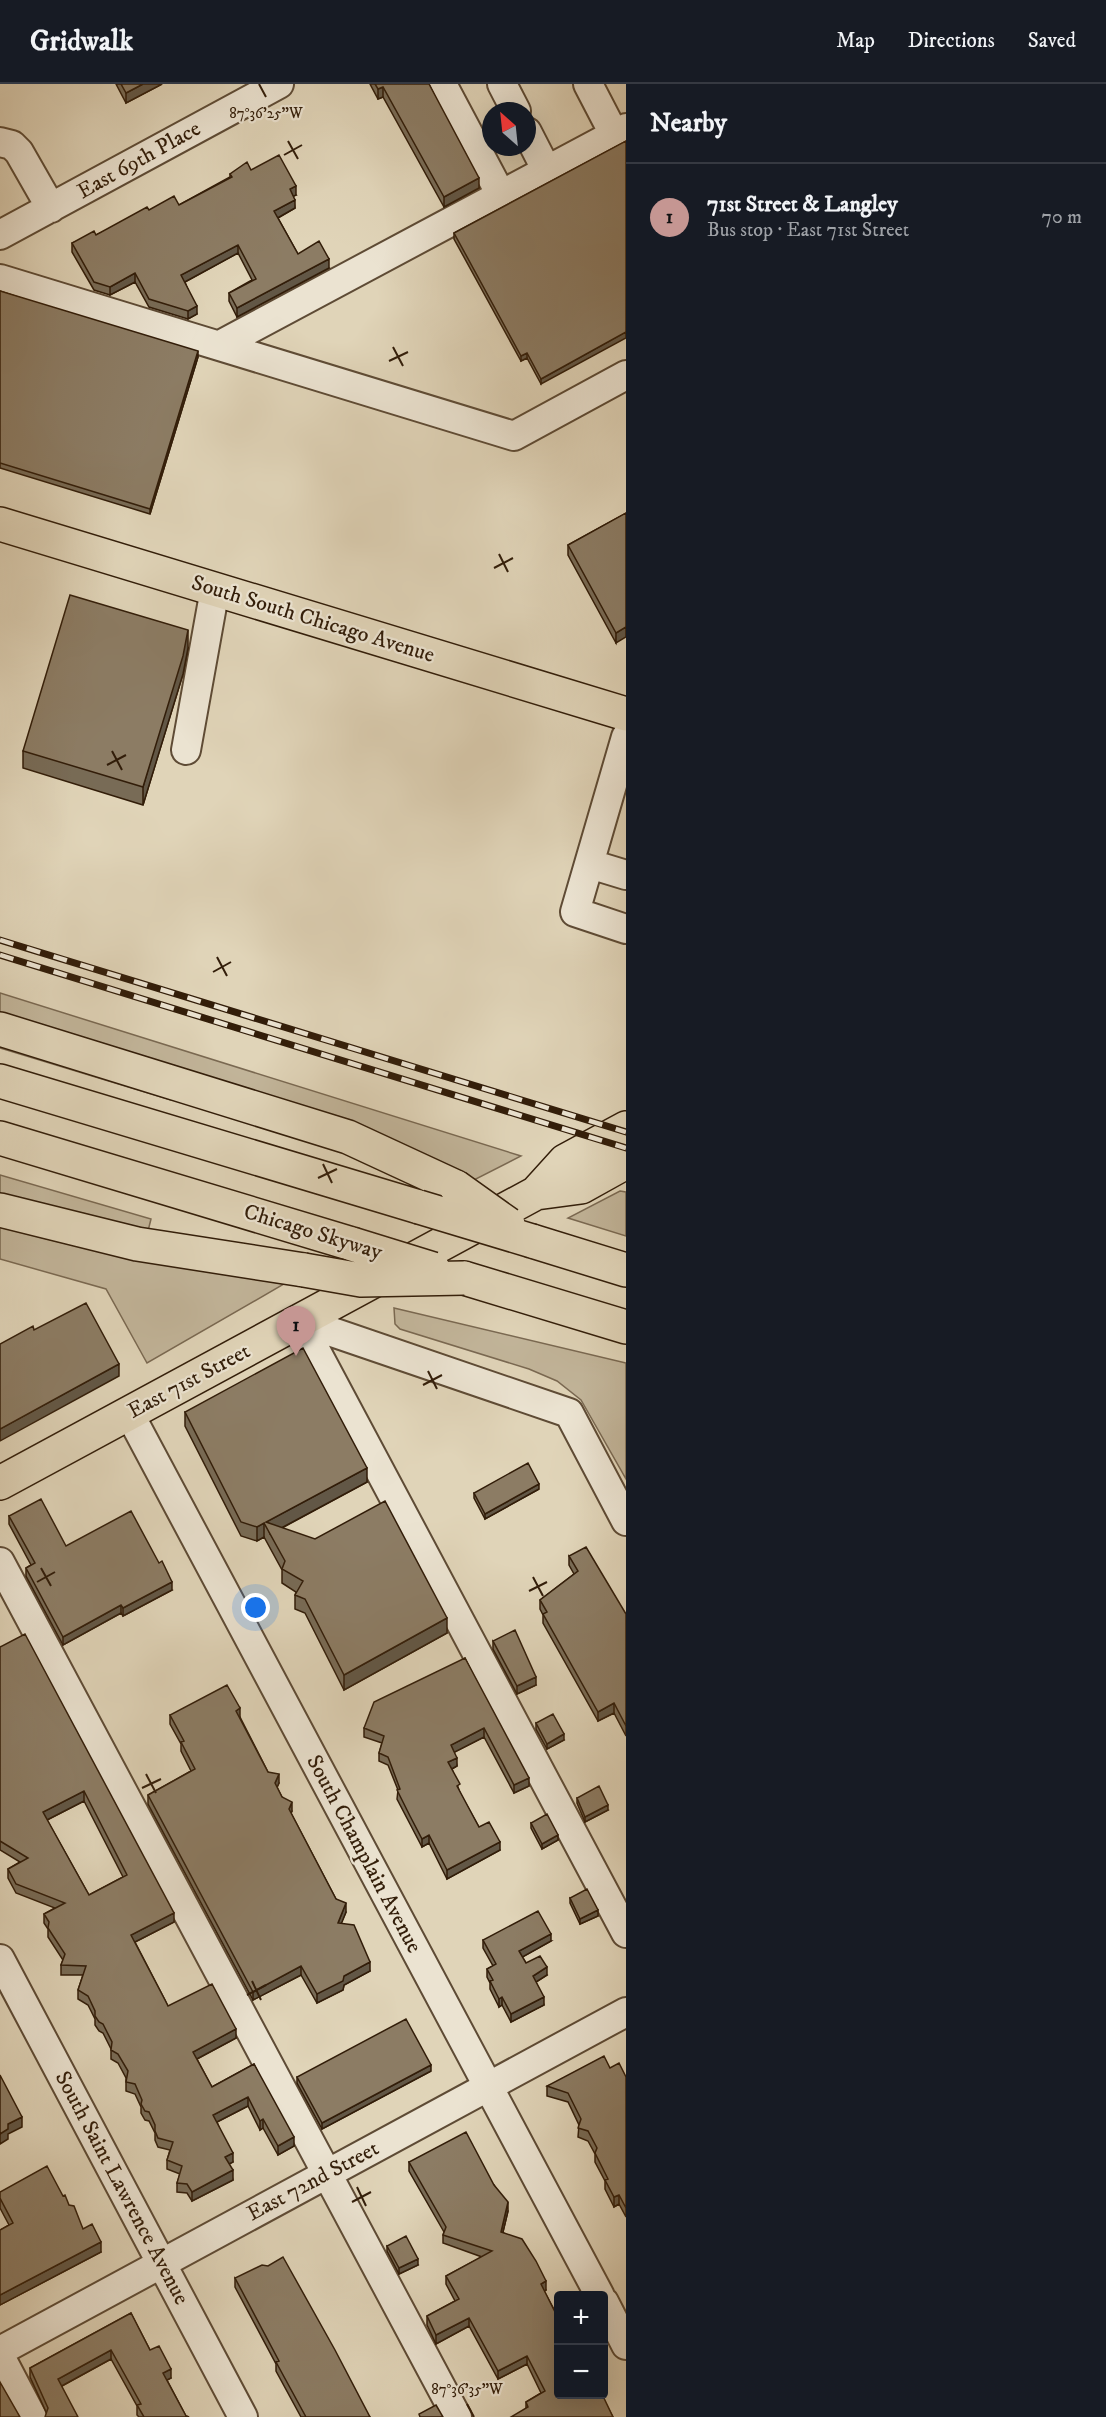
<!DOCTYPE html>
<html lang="en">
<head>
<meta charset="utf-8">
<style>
	:root { --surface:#171b24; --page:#20242c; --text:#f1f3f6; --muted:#9ea1a6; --line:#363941; --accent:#c59692 }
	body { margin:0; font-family:"IM FELL DW Pica",serif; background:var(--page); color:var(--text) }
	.controls { position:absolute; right:18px; bottom:18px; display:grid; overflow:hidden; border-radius:6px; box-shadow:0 6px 24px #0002 }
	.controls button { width:54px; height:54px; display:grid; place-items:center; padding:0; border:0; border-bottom:2px solid var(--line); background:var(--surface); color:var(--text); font:30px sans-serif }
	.compass { position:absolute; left:482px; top:18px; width:54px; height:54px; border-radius:50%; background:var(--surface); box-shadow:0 6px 24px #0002; rotate:333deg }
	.you { position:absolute; left:256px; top:1524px; width:21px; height:21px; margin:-15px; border:4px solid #fff; border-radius:50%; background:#1a73e8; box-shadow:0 0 0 9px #1a73e833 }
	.badge { display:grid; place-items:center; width:39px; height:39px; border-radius:50%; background:var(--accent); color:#111; font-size:20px; font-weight:700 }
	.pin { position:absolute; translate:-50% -50px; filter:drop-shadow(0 2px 3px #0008) }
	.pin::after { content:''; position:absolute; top:32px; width:21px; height:18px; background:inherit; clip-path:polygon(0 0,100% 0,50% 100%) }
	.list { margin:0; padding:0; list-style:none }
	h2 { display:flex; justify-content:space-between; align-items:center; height:78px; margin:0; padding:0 24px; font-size:26px }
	h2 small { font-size:20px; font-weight:400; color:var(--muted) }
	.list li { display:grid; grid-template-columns:39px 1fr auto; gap:18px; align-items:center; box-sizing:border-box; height:108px; padding:0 24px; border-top:2px solid var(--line) }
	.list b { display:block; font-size:22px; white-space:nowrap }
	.list p { margin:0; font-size:20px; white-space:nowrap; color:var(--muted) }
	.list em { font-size:20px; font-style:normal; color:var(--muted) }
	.map { position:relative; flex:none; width:626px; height:2333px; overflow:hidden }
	header { display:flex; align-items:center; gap:36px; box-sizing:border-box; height:84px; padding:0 30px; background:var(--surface); border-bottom:2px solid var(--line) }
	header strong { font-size:28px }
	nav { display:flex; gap:33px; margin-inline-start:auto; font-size:21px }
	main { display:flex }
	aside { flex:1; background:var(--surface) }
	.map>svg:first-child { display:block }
</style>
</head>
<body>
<header>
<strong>Gridwalk</strong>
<nav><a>Map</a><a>Directions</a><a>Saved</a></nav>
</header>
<main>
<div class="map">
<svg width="626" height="2333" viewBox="0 0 626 2333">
	<rect width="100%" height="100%" fill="#e0d4b8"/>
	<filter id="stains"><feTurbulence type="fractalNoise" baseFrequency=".00333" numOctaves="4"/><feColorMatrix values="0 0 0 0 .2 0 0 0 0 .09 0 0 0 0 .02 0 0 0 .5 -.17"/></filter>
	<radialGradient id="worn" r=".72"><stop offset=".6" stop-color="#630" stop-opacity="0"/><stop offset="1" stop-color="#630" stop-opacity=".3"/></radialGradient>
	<path fill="#c2b59a" stroke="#7a6952" stroke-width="1.5" d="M0 909 521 1072 474 1096 0 929Z
		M0 958 124 996 171 1016 0 964Z
		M0 1091 151 1135 147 1151 0 1112Z
		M620 1107 626 1108V1152L568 1134Z
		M0 1142C93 1170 189 1184 284 1200L147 1279 106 1205 0 1175Z
		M394 1224 626 1279V1395L581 1316 557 1297 529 1285 400 1245 395 1240Z"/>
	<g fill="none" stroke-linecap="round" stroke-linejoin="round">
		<g stroke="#5e4b35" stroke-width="32">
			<path id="minor" d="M442 0 501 111
				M502 0 516 27
				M588 0 614 50
				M527 48 547 87
				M0 58 12 61 19 68 51 124
				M0 151 279 0
				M0 195 514 352 626 291
				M220 261 626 44
				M626 653 575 828 626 845
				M186 666 215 505
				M590 780 626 791
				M300 1237 626 1849
				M300 1237 569 1329 626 1437
				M129 1329 600 2212
				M0 1478 457 2333
				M0 1875 243 2333
				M604 2218 626 2261
				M0 2267 626 1928
				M0 2272 32 2333"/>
		</g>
		<g stroke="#321d09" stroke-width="36">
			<path id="major" d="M0 440 626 630
				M536 1109 581 1103 626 1078
				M0 1399 536 1109 565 1077 626 1044"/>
		</g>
		<g stroke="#321d09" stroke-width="36">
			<path id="highway" d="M0 945 348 1053 456 1103
				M0 997 419 1123
				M0 1054 352 1160
				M0 1126 137 1160 304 1186
				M532 1157 626 1186
				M464 1194 626 1243"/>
		</g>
		<use href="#minor" stroke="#ebe3d1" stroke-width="28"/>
		<use href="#major" stroke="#e0d4b8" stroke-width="33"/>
		<use href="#highway" stroke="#e0d4b8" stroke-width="33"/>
		<g stroke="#321d09" stroke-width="7">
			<path id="rail" d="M0 856 626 1048
				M0 871 626 1064"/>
		</g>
		<use href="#rail" stroke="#ebe3d1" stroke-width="4.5" stroke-dasharray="14" stroke-linecap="butt"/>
		<g stroke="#321d09" stroke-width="36" stroke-linecap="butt">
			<path id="highway-bridge" d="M456 1103 508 1140
				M419 1123 532 1157
				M352 1160 433 1185
				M304 1186 361 1196 464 1194"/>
		</g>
		<use href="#highway-bridge" stroke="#e0d4b8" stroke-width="33"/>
	</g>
	<path fill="#786b56" stroke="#321d09" stroke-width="1.5" fill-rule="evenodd" d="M116 0H162L126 19Z
		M370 0H429L479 104 444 123 383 13 378 15Z
		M626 57 541 300 527 274 521 277 454 155V149Z
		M251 86 296 111 293 112 295 124 278 134 298 170 329 184 237 233 229 217V209L252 196 238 169 185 198 197 230 188 235 149 223 135 198 110 211 94 206 72 168V159L96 151 149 126 179 121 230 93V90Z
		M0 207 198 273 150 430 0 384Z
		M626 429 616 559 568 471V461Z
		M188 564 183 590 143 721 23 684V667Z
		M185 1328 367 1398 282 1444 447 1549 344 1606 305 1529 295 1525V1511L296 1508 282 1499V1486L264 1453 257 1457 241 1452 185 1342Z
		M539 1405 485 1435 474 1414V1409Z
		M9 1432 66 1462 172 1506 123 1532 121 1529 63 1561 26 1492V1484L31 1481 9 1440Z
		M569 1472 626 1530V1652L614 1629 598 1637 543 1539V1531L540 1525V1516L574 1490 569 1481Z
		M493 1557 536 1601 517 1610 493 1565Z
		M0 1563 174 1838 135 1858 165 1916 168 1922 236 1954 197 1975 212 2003 254 1980 294 2062 278 2071 263 2044 260 2046 248 2022 217 2038 233 2078 229 2080 233 2096 192 2117 187 2109 177 2108V2099L180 2090 167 2085V2076L170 2066 158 2063 155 2056V2049L149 2037 145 2036 141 2029V2023L135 2010 126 2007V1994L118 1979 111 1975V1965L103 1949 99 1947 95 1941V1935L88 1921 78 1915V1906L83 1891H61V1881L63 1876 48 1853V1845L44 1839V1830L55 1824 16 1809 8 1794V1785L20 1778 0 1766ZM84 1717 123 1793 89 1811 47 1736Z
		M465 1574 529 1702 514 1709 484 1653 454 1668 457 1682 452 1685 460 1709 479 1743 500 1766 447 1795 429 1759 422 1763 410 1740 397 1715 398 1706 388 1681 379 1677V1669L382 1659 364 1653V1644Z
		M170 1631 240 1633 268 1688 279 1699 277 1703 282 1713 292 1727 291 1729 336 1815 346 1828 341 1839 370 1887 344 1901 343 1906 317 1919 301 1891 253 1916 148 1720V1711L191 1687 181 1667V1660L170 1640Z
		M536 1639 564 1656 547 1665 536 1645Z
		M577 1714 608 1726 585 1738 577 1719Z
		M531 1739 558 1756 542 1765 531 1744Z
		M570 1814 598 1832 580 1840 570 1819Z
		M483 1856 551 1857 522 1873 526 1879 547 1891 536 1898 544 1921 511 1938 502 1921 499 1923 490 1905V1899L487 1893V1885L493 1882 483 1864Z
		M610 1984 626 1993V2133L619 2120 614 2123 605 2105V2097L595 2078V2070L588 2057 578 2053 579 2041 568 2018 547 2012V2002Z
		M431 1987 322 2045 297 1999V1993Z
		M409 2078 494 2101 508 2127 503 2148 546 2206 544 2207 613 2333 526 2325V2318L541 2309 527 2280 498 2295 469 2242 436 2260 427 2241V2232L455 2217 446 2200V2192L482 2173 443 2159V2151L444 2148 409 2087Z
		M0 2108 63 2112 83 2145 101 2168 0 2221V2146L9 2141 0 2124Z
		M387 2162 418 2181 399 2190 387 2167Z
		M235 2194 370 2333H301L276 2287V2280L235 2203Z
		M131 2229 150 2266 171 2294 167 2296 186 2332 189 2333H139L137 2331V2322L111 2275 62 2302 47 2330 30 2293V2284Z"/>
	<path fill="#625746" stroke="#321d09" stroke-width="1.5" d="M143 0H162L126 19V9Z
		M383 3V13L378 15V5Z
		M479 94V104L444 123V113Z
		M296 102V111L290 114V105Z
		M295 116V124L274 136V127Z
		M238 161V169L181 200V191Z
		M329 175V184L237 233V224Z
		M135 189V198L110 211V203Z
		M197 222V230L188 235V227Z
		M626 248V254L541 300V295Z
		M198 267V273L150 430V425Z
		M527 269V274L521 277V272Z
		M626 543V553L616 559V549Z
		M188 546V564L183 590 143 721V703Z
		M119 1280V1292L0 1357V1345Z
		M367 1384V1398L270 1450 266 1438Z
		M539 1400V1405L485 1435V1430Z
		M264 1439V1453L257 1457V1443Z
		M172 1498V1506L123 1532V1524Z
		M121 1521V1529L63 1561V1553Z
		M447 1534V1549L344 1606V1591Z
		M536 1593V1601L517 1610V1602Z
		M614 1619V1629L598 1637V1628Z
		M240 1624V1633L236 1635V1627Z
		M484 1644V1653L451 1670V1661Z
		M564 1650V1656L547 1665V1660Z
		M457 1674V1682L448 1687V1678Z
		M279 1690V1699L275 1708V1699Z
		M529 1694V1702L514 1709V1701Z
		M84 1707V1717L43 1738V1728Z
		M292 1718V1727L289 1734V1725Z
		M608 1721V1726L585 1738V1733Z
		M429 1751V1759L422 1763V1755Z
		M558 1751V1756L542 1765V1760Z
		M500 1758V1766L447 1795V1786Z
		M346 1819V1828L338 1848V1839Z
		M598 1826V1832L580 1840V1835Z
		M174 1829V1838L131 1860V1851Z
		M551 1850V1857L519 1875V1867Z
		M370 1878V1887L344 1901 343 1906 317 1919V1910L344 1892Z
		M301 1882V1891L253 1916V1908Z
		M547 1883V1891L533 1900V1892Z
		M502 1913V1921L499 1923V1915Z
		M544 1913V1921L511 1938V1930Z
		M236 1945V1954L193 1977V1968Z
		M431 1981V1987L322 2045V2039Z
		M248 2013V2022L213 2040V2031Z
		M22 2033V2043L8 2050V2055L0 2060V2050L8 2040Z
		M263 2035V2044L260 2046V2037Z
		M294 2053V2062L278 2071V2062Z
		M233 2069V2078L225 2082V2073Z
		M233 2086V2096L192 2117V2108Z
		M619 2111V2120L614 2123V2113Z
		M508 2118V2127L501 2156V2148Z
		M101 2158V2168L0 2221V2211Z
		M418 2175V2181L399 2190V2184Z
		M546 2197V2206L541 2209V2200Z
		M469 2234V2242L436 2260V2251Z
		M111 2266V2275L58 2304V2295Z
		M527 2272V2280L498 2295V2287Z
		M171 2285V2294L163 2298V2289Z"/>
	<path fill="#8c7c64" stroke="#321d09" stroke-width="1.5" fill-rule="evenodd" d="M121 0H143L126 9Z
		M375 0H429L479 94 444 113 383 3 378 5Z
		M626 57V248L541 295 527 269 521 272 454 149Z
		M279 71 296 102 290 105 295 116 274 127 298 170 319 157 329 175 237 224 229 209 256 195 238 161 181 191 197 222 188 227 149 215 135 189 110 203 94 198 72 159 94 147 96 151 147 123 149 126 174 112 179 121 232 93 230 90 247 78 251 86Z
		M0 207 198 267 150 425 0 379Z
		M626 429V543L616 549 568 461Z
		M70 511 188 546 183 572 143 703 23 667Z
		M86 1219 119 1280 0 1345V1260L33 1242 34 1246Z
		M303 1264 367 1384 266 1438 315 1455 385 1417 447 1534 344 1591 305 1515 295 1511 303 1497 282 1485 285 1477 264 1439 257 1443 241 1438 185 1328Z
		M528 1379 539 1400 485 1430 474 1409Z
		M41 1415 66 1462 131 1427 159 1479 162 1477 172 1498 123 1524 121 1521 63 1553 26 1484 35 1479 9 1432Z
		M586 1463 626 1530V1642L614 1619 598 1628 543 1530 547 1528 540 1516 578 1487 569 1472Z
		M515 1546 536 1593 517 1602 493 1557Z
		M25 1550 174 1829 131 1851 165 1916 168 1922 212 1900 236 1945 193 1968 212 2003 254 1980 294 2053 278 2062 263 2035 260 2037 248 2013 213 2031 233 2069 225 2073 233 2086 192 2108 187 2100 177 2099 182 2082 167 2076 173 2058 158 2054 155 2047V2041L149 2028 145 2027 141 2020 142 2016 135 2000 126 1998 128 1987 118 1970 111 1966 112 1958 103 1940 99 1938 95 1932V1927L88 1912 78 1906 86 1882 61 1881 65 1870 48 1844 49 1838 44 1830 65 1819 16 1800 8 1785 28 1774 0 1757V1563ZM84 1707 127 1791 89 1811 43 1728Z
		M465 1574 529 1694 514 1701 484 1644 451 1661 457 1674 448 1678 460 1700 457 1702 479 1743 489 1738 500 1758 447 1786 429 1751 422 1755 410 1732 397 1706 400 1705 388 1673 379 1669 384 1652 364 1644 374 1618Z
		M227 1601 240 1624 236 1627 268 1688 279 1690 275 1699 282 1713 292 1718 289 1725 336 1815 346 1819 338 1839 354 1841 370 1878 344 1892 343 1897 317 1910 301 1882 253 1908 148 1711 195 1685 181 1658 184 1657 170 1631Z
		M553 1630 564 1650 547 1660 536 1639Z
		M599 1702 608 1721 585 1733 577 1714Z
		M547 1730 558 1751 542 1760 531 1739Z
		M587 1805 598 1826 580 1835 570 1814Z
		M538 1827 551 1850 519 1867 526 1879 540 1872 547 1883 533 1892 544 1913 511 1930 502 1913 499 1915 490 1897 493 1896 487 1885 496 1880 483 1856Z
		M406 1935 431 1981 322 2039 297 1993Z
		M604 1972 610 1984 619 1979 626 1993V2124L619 2111 614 2113 605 2096 608 2095 595 2069 597 2064 588 2047 578 2044 581 2035 568 2009 547 2002Z
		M0 1991 22 2033 8 2040V2045L0 2050Z
		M466 2048 494 2101 508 2118 501 2148 522 2155 536 2177 546 2197 541 2200 558 2234V2310H602L613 2333H511L528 2323 526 2318 545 2307 527 2272 498 2287 469 2234 436 2251 427 2232 459 2215 446 2192 492 2167 443 2151 446 2143 409 2078Z
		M47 2082 63 2112 65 2111 69 2121 74 2122 83 2145 92 2140 101 2158 0 2211V2146L13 2139 0 2114V2108Z
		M406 2152 418 2175 399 2184 387 2162Z
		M283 2173 335 2266 370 2333H306L276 2278 279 2277 235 2194 262 2181 268 2182Z
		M131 2229 150 2266 159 2262 171 2285 163 2289 186 2332 189 2333H144L137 2321 141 2320 111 2266 58 2295 78 2333H45L48 2324 30 2284Z
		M0 2298 20 2333H0Z
		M436 2321 443 2333H420L419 2330Z"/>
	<path fill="none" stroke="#321d09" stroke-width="2" d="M259 0 266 13M288 57 298 75M284 71 302 61M393 263 403 282M389 277 408 268M499 470 508 488M494 484 513 474M112 667 122 686M107 681 126 671M217 873 227 892M213 888 231 878M323 1080 332 1099M318 1094 337 1085M428 1287 437 1305M423 1301 442 1291M41 1484 51 1502M533 1493 543 1512M37 1498 55 1488M529 1507 547 1498M146 1690 156 1709M142 1704 161 1695M252 1897 261 1916M247 1911 266 1901M357 2103 366 2122M352 2118 371 2108M467 2320 474 2333"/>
	<g text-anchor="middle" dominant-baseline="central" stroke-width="4.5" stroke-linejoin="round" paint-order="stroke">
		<g font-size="22" fill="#321d09" stroke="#ebe3d1">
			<text transform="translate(139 76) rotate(-29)">East 69th Place</text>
			<text transform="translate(313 535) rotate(17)">South South Chicago Avenue</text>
			<text transform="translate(313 1148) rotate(17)">Chicago Skyway</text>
			<text transform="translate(189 1297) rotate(-28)">East 71st Street</text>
			<text transform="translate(364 1770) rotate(62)">South Champlain Avenue</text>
			<text transform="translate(313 2097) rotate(-28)">East 72nd Street</text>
			<text transform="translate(122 2104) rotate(62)">South Saint Lawrence Avenue</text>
		</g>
	</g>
	<g font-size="15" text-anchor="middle" fill="#321d09" stroke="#ebe3d1" stroke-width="4.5" stroke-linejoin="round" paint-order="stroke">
		<text x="266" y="34">87°36'25"W</text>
		<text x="467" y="2310">87°36'35"W</text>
	</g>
	<rect width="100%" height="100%" filter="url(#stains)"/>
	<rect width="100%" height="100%" fill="url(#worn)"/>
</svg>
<div class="controls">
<button>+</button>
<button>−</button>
</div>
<svg class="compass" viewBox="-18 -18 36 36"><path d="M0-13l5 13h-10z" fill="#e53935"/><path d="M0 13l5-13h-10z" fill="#9ea1a6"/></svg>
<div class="you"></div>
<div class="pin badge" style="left:296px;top:1272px">1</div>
</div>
<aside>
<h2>Nearby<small></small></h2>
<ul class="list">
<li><span class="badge">1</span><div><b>71st Street &amp; Langley</b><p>Bus stop · East 71st Street</p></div><em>70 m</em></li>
</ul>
</aside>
</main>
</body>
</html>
